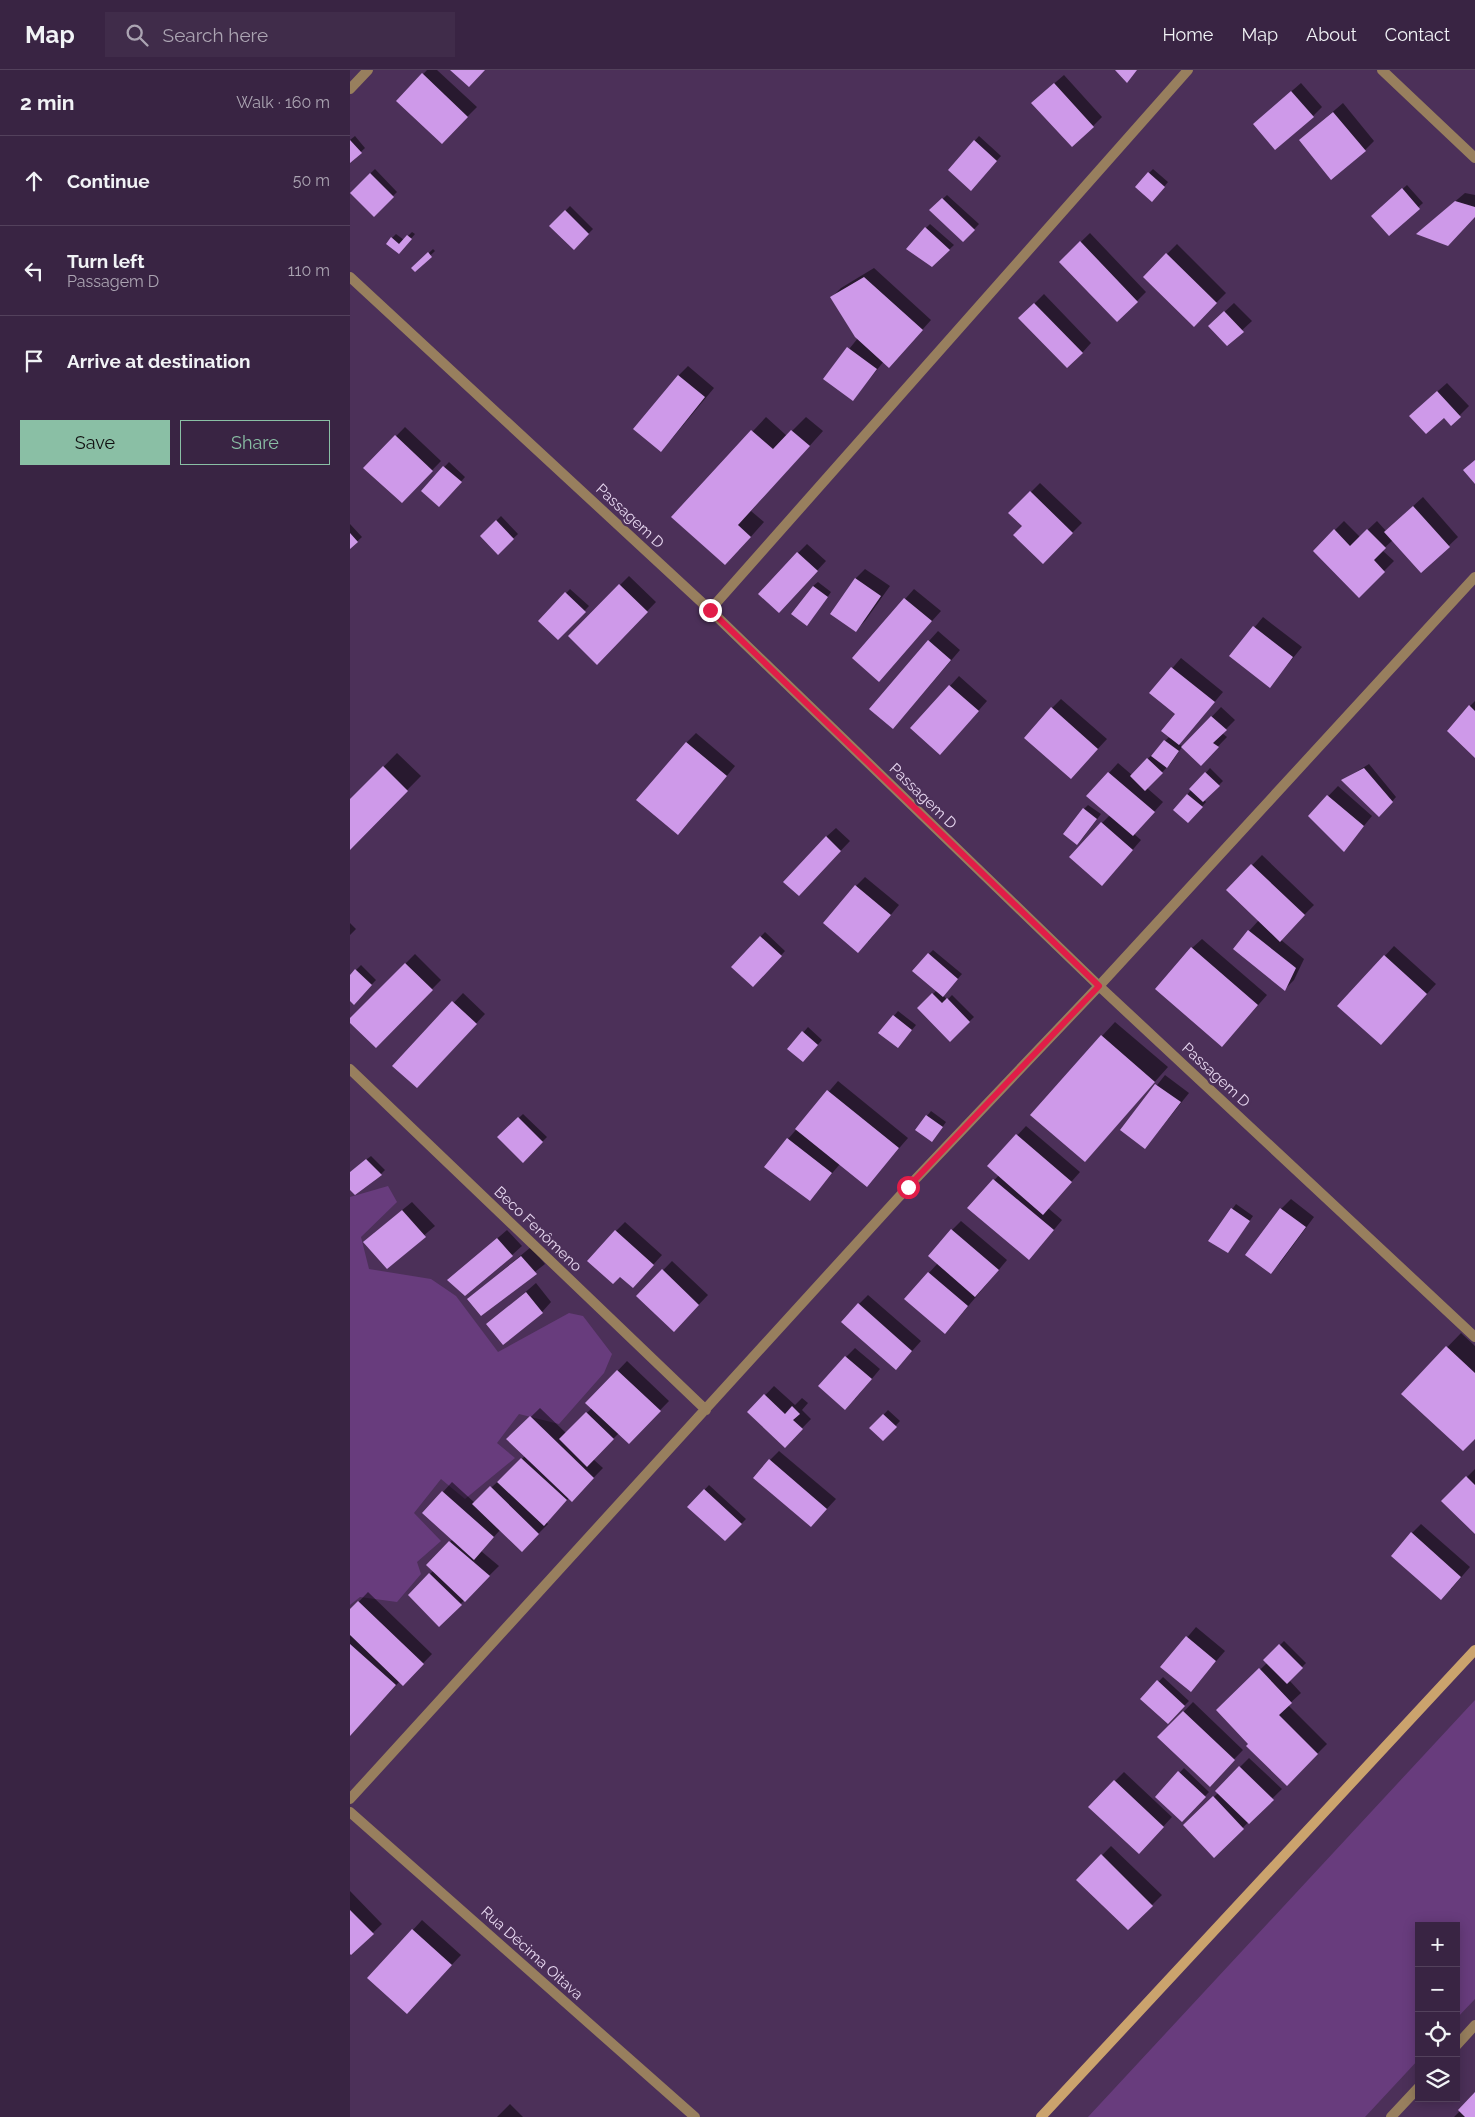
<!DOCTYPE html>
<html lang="en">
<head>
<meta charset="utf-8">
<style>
	:root { --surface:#392443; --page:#402c4a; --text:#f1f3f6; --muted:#aba4b2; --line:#53415c; --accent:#8abfa5 }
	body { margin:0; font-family:Raleway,sans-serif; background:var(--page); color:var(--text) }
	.controls { position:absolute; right:15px; bottom:15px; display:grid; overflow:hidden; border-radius:0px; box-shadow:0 2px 12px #0003 }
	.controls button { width:45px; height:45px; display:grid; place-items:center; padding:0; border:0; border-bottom:1px solid var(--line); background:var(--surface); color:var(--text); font:25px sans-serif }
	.stop { position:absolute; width:15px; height:15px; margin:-11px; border:4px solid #e11d48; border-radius:50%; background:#fff }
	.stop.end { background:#e11d48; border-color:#fff; box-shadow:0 1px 5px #0008 }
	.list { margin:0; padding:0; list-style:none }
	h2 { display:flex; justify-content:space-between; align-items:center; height:65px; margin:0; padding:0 20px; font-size:21px }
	h2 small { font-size:16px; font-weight:400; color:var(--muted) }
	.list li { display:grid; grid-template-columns:32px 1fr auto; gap:15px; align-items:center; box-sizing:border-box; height:90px; padding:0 20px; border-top:1px solid var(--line) }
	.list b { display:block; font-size:19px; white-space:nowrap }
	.list p { margin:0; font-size:16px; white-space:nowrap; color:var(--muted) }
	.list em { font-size:16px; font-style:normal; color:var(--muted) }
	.actions { display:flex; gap:10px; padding:15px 20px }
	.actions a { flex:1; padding:11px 0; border:1px solid var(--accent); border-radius:0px; text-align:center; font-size:18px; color:var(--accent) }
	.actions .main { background:var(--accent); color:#111 }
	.icon { flex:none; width:28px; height:28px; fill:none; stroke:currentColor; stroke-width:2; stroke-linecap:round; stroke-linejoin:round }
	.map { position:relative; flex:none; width:1125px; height:2047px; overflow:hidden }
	header { display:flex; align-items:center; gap:30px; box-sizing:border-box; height:70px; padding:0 25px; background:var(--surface); border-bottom:1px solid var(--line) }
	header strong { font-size:24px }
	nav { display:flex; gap:28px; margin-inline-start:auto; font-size:18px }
	.search { width:350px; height:45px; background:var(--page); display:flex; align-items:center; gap:12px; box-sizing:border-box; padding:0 18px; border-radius:0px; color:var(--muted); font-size:19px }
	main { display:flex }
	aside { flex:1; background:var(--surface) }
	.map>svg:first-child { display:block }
</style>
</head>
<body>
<header>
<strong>Map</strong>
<div class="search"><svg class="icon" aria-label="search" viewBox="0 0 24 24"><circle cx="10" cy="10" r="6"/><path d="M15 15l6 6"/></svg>Search here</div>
<nav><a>Home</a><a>Map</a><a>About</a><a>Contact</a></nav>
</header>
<main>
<aside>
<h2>2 min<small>Walk · 160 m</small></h2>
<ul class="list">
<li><svg class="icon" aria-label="ahead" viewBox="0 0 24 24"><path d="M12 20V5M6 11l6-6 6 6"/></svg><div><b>Continue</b></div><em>50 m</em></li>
<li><svg class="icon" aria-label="left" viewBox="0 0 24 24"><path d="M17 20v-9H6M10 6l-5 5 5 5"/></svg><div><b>Turn left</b><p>Passagem D</p></div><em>110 m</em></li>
<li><svg class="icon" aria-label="arrive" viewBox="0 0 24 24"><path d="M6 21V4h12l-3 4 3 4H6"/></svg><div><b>Arrive at destination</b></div></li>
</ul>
<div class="actions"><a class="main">Save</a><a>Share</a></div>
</aside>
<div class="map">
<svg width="1125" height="2047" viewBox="0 0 1125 2047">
	<rect width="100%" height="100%" fill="#4c3059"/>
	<path fill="#683c7d" d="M38 1116 47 1132 11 1167 19 1199 81 1209 106 1226 148 1282 219 1243 233 1246 262 1284 254 1303 209 1354 169 1344 147 1373 165 1388 115 1429 91 1409 64 1443 91 1471 67 1492 71 1504 47 1532 10 1527 0 1535V1127Z
		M1125 1630V1929L1106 1949V1856H1069V1989L1015 2047H738Z"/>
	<path fill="#0007" d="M77 0H87L127 37 92 72 48 31Z
		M714 5 752 47 743 56 692 24Z
		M951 13 972 37 963 46 904 54Z
		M993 33 1024 71 1015 80 950 70Z
		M5 66 15 78 0 92V70Z
		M629 66 651 86 625 115 599 100Z
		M25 99 47 122 24 145 1 122Z
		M803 99 818 112 806 126 799 103Z
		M1057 115 1073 133 1039 164 1027 142Z
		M1115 123 1125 125V146L1077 155Z
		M597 125 629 154 613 171 581 140Z
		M220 136 243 159 224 178 201 156Z
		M580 154 604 175 582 196 576 158Z
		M62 162 65 164 53 178 42 168 46 164 54 170Z
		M740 163 796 222 767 251 710 192Z
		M827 174 876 223 844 255 794 207Z
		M83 179 85 181 65 200 63 198Z
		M524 198 581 250 548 287 534 291 503 330 475 309 508 268 482 227 491 218Z
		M694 224 741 273 732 283 670 248Z
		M884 233 902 251 877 274 869 247Z
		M338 296 364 318 320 371 328 306Z
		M1097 313 1119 336 1101 354 1094 346 1070 337Z
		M416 347 437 366 456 347 473 361 401 441 414 452 389 480 323 447Z
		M55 357 91 391 61 422 15 398Z
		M99 392 115 407 94 431 72 421Z
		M690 413 732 453 693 492 674 456 660 443Z
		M1073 427 1108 467 1071 502 1043 470 1032 480 1044 491 1009 526 964 481 994 451 1010 467 1027 451 1036 461Z
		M151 446 168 464 148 483 131 466Z
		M0 454 12 467 0 478Z
		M457 474 476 491 438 532 448 483Z
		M515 499 540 516 515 551 506 560 505 509Z
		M279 506 306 532 247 593 219 566Z
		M468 512 481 522 461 550 463 516Z
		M220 519 239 536 208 569 190 551Z
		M564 519 591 541 529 610 503 588Z
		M913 547 952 577 920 616 881 586Z
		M588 561 610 580 552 648 579 571Z
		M831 588 873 622 829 674 833 677 871 637 885 650 872 663 877 667 851 694 832 677 821 693 797 718 813 732 784 764 791 770 761 805 752 753 760 745 738 726 768 693 782 705 820 666 827 643 801 623Z
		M609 606 637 631 599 674 600 616Z
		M711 629 757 669 730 698 702 638Z
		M1125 631V686L1120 636Z
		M346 663 385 696 337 754 336 673Z
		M47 683 71 706 0 778V731Z
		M1019 694 1046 727 1029 746 993 710Z
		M860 698 873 711 854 730 856 732 838 752 824 740Z
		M988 716 1022 746 994 780 959 746Z
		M738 735 751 744 732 769 734 739Z
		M486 758 500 771 458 815 476 767Z
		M912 785 964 835 930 869 954 889 944 910 935 919 899 861 909 850 878 820Z
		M515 807 549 835 518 872 506 816Z
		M0 853 6 859 0 865Z
		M415 862 435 881 403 916 383 897Z
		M852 869 917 925 881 966 842 878Z
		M1044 876 1086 914 1040 964 989 936Z
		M583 880 612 904 593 925 597 930 602 925 624 947 600 970 569 938 587 920 579 884Z
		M65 884 91 910 26 976 0 949Z
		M11 895 26 910 4 933 0 930V906Z
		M113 923 135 944 76 1007 44 996Z
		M548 941 566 955 552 972 530 963Z
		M765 952 818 997 735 1090 752 966Z
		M458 957 472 970 458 986 439 979Z
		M815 1005 839 1023 795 1078 772 1060Z
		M488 1011 558 1068 517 1115 490 1094 460 1129 438 1069Z
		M581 1041 596 1052 586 1066 577 1046Z
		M173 1044 197 1067 173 1091 149 1067Z
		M676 1056 730 1102 698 1138 712 1150 688 1179 619 1138 649 1105 639 1096Z
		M21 1086 35 1100 31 1104 0 1118V1102Z
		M941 1129 964 1147 930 1193 921 1202 897 1184 931 1139Z
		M62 1132 85 1156 37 1197 24 1163Z
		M886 1134 903 1146 878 1182 860 1170Z
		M611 1151 657 1190 604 1253 556 1228 588 1193 602 1160Z
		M275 1152 312 1185 292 1207 266 1161Z
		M157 1160 172 1176 162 1185 99 1210Z
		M181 1177 195 1194 132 1244 118 1229Z
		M322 1191 358 1225 333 1251 288 1226Z
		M186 1213 201 1232 192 1242 138 1254Z
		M518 1225 571 1271 555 1289 509 1234Z
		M1111 1263 1125 1276V1368L1052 1324Z
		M505 1278 530 1299 505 1329 496 1287Z
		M277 1291 319 1331 279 1372 269 1363 243 1389 253 1398 222 1430 219 1428 196 1452 198 1454 172 1480 151 1459 131 1481 149 1496 89 1555 59 1525 83 1501 78 1495 103 1469 74 1443 102 1412 125 1433 175 1386 158 1369 190 1338 216 1363 242 1338 237 1333Z
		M424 1316 445 1335 452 1328 458 1333 452 1340 461 1349 435 1376 399 1342Z
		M538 1340 550 1351 533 1369 521 1358Z
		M429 1381 486 1429 461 1456 420 1390Z
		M1125 1399V1462L1093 1431Z
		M359 1415 396 1449 375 1470 339 1436Z
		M1071 1454 1120 1497 1101 1519 1062 1463Z
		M18 1522 82 1584 53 1614 50 1611 0 1665V1541Z
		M846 1557 875 1581 841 1620 812 1597Z
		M934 1571 956 1593 939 1610 951 1623 938 1635 977 1674 937 1714 868 1640 917 1593 915 1590Z
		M813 1607 839 1631 818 1652 792 1629Z
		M843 1632 893 1680 859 1715 809 1667Z
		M899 1688 932 1719 864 1786 835 1755 868 1723 866 1721Z
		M834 1698 859 1722 832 1750 806 1727Z
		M774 1702 822 1747 798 1773 765 1711Z
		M761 1776 812 1825 778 1859 728 1810Z
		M0 1821 32 1854 2 1883 0 1882Z
		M72 1850 111 1885 66 1933 19 1908Z
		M1125 2023V2047H1104L1110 2041Z
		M160 2034 173 2047H147Z"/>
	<path fill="#ce99e9" d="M100 0H135L119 17Z
		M765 0H787L777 13Z
		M72 3 118 47 92 74 46 31Z
		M704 13 744 57 722 77 681 33Z
		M941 21 964 47 925 80 903 54Z
		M983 42 1016 81 981 110 949 70Z
		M0 70 12 83 0 93Z
		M624 70 647 91 621 121 598 100Z
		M798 102 815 117 802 132 785 117Z
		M20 103 44 127 24 147 0 123Z
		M1052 118 1070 139 1039 166 1021 146Z
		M592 128 625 160 613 172 579 140Z
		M1105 131 1125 137V147L1098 176 1066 164Z
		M215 140 239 164 224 180 199 156Z
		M575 157 600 180 582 197 556 179Z
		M57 165 62 169 49 184 36 174 41 167 49 174Z
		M730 171 788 232 767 252 709 192Z
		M78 182 82 187 65 202 61 198Z
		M816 183 867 233 844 257 793 207Z
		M514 207 573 260 539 298 505 267 480 227Z
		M684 233 733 283 717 298 668 248Z
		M874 241 894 262 877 276 858 256Z
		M497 277 527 299 503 331 473 309Z
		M328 305 355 327 311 382 283 359Z
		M1087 321 1111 347 1101 356 1094 348 1076 364 1059 346Z
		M401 360 423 379 441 360 460 376 388 455 401 467 375 495 321 447Z
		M45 365 83 401 52 433 13 398Z
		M1125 390V414L1113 400Z
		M93 396 112 412 89 437 71 421Z
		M680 421 723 463 693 494 663 465 672 456 658 443Z
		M1063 436 1100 477 1071 503 1034 462Z
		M146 450 164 469 148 485 130 466Z
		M984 459 1000 476 1017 459 1036 478 1024 490 1035 502 1009 528 963 481Z
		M0 463 8 472 0 479Z
		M447 482 468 501 429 543 408 524Z
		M505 508 531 526 506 562 480 544Z
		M269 514 298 542 247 595 218 566Z
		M463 516 478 527 457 556 441 544Z
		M215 522 236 542 208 570 188 551Z
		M554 528 582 551 529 612 502 588Z
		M903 556 943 587 920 618 879 586Z
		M578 570 601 590 543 659 519 639Z
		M821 597 865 632 829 675 811 661 825 644 799 623Z
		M599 615 629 641 590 685 560 658Z
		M1119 635 1125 641V688L1097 661Z
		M701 637 748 679 721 709 674 668Z
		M861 646 877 660 863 673 869 677 851 696 831 677Z
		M814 670 829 681 817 698 801 686Z
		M336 672 377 706 328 765 286 730Z
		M797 688 813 703 795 721 780 706Z
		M33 696 58 721 0 780V729Z
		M1014 698 1043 732 1029 747 991 710Z
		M758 702 805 742 783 766 736 726Z
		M855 702 870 716 853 732 839 719Z
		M837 724 853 737 838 753 823 740Z
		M977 725 1014 756 994 782 958 746Z
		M733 738 747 749 727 775 713 764Z
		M751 752 783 780 752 816 719 787Z
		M476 766 491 781 449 826 433 812Z
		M901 794 955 845 930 872 876 820Z
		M505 815 541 845 508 883 473 853Z
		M898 860 946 898 935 921 883 879Z
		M410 866 432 886 403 917 381 897Z
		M841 877 908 935 872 977 805 919Z
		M578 883 608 909 593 927 562 901Z
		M1034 885 1077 924 1031 975 987 936Z
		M55 893 83 920 26 978 0 953V948Z
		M5 899 22 915 4 935 0 931V905Z
		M582 923 592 933 597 928 620 952 600 972 567 938Z
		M102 931 127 954 67 1018 42 996Z
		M543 945 562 960 548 978 528 963Z
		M452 961 468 975 453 992 437 979Z
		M751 965 805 1012 735 1092 680 1045Z
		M805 1014 831 1032 795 1079 770 1060Z
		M477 1020 549 1078 517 1117 445 1059Z
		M576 1045 593 1057 582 1072 565 1060Z
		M168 1047 193 1072 173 1093 147 1067Z
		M666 1064 722 1112 693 1145 637 1096Z
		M437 1068 482 1103 460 1131 414 1097Z
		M16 1089 32 1105 5 1125 0 1120V1102Z
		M643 1109 704 1160 679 1190 617 1138Z
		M881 1138 900 1151 878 1183 858 1171Z
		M930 1138 956 1157 921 1204 895 1185Z
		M52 1140 76 1167 37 1199 13 1172Z
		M601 1159 649 1200 625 1227 578 1186Z
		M265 1160 304 1195 283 1218 270 1207 263 1214 237 1191Z
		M147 1168 163 1186 115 1226 97 1210Z
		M171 1186 187 1204 131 1246 117 1229Z
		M312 1199 349 1235 324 1262 286 1226Z
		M578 1202 618 1236 595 1264 554 1229Z
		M176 1222 193 1243 153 1275 136 1254Z
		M508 1233 562 1281 546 1300 491 1252Z
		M1096 1276 1125 1303V1369L1113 1381 1051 1324Z
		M495 1286 522 1309 495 1340 468 1316Z
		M267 1300 311 1341 279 1374 235 1333Z
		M414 1324 435 1344 442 1336 450 1344 443 1350 453 1359 435 1378 397 1342Z
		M236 1342 264 1369 237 1397 209 1369Z
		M533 1344 547 1357 533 1371 519 1358Z
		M180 1346 244 1408 222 1432 156 1369Z
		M171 1388 217 1430 194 1456 147 1412Z
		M419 1389 477 1439 461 1457 403 1408Z
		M1116 1406 1125 1415V1464L1091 1431Z
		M140 1416 189 1464 172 1482 122 1434Z
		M354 1419 392 1454 375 1471 337 1437Z
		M92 1421 144 1467 124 1490 72 1443Z
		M1061 1462 1111 1507 1091 1530 1041 1486Z
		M99 1471 140 1506 115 1532 76 1495Z
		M79 1503 112 1535 89 1557 58 1525Z
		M8 1531 74 1594 53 1616 0 1565V1539Z
		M836 1566 866 1591 841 1622 810 1597Z
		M0 1574 46 1615 0 1666Z
		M929 1574 953 1598 937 1614 913 1590Z
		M909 1598 942 1633 929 1645 968 1684 937 1716 896 1676 898 1674 866 1640Z
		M807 1610 835 1636 818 1654 790 1629Z
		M833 1641 885 1690 860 1717 807 1667Z
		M889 1696 924 1730 899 1754 865 1721Z
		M828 1701 856 1727 832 1752 805 1727Z
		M764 1710 814 1757 789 1784 738 1737Z
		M863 1726 894 1759 864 1788 833 1755Z
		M751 1784 803 1836 778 1860 726 1810Z
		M0 1840 24 1864 1 1885 0 1884Z
		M62 1859 102 1895 57 1944 17 1908Z
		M1125 2022V2047H1115L1108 2040Z"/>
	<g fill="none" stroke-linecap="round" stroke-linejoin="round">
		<path stroke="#987f5e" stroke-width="10" d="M1032 0 1125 88
			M0 19 18 0
			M0 207 360 540 749 916 1125 1267
			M360 540 838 0
			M0 999 356 1340
			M0 1729 558 1117 749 916 1125 507
			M0 1742 345 2047
			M1106 1976 1125 1955
			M1041 2047 1069 2017"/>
		<path stroke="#cba36d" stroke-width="10" d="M691 2047 1125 1580"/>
	</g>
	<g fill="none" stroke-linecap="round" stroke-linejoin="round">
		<path stroke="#e11d48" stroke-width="6" d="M360 540 749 916 558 1117"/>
	</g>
	<g text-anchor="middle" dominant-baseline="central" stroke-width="5" stroke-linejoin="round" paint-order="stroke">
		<g font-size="15" fill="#e7d7f0" stroke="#4c3059">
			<text transform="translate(280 446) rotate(43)">Passagem D</text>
			<text transform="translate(573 726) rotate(44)">Passagem D</text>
			<text transform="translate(866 1005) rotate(43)">Passagem D</text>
			<text transform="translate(188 1159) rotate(44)">Beco Fenômeno</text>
			<text transform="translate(182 1883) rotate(42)">Rua Décima Oitava</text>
		</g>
	</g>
</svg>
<div class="controls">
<button>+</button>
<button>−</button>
<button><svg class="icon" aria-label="locate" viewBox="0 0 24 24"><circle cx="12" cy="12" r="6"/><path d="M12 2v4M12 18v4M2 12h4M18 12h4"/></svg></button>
<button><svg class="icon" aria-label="layers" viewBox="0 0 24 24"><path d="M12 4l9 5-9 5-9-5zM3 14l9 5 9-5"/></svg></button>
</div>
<div class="stop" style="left:558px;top:1117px"></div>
<div class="stop end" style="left:360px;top:540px"></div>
</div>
</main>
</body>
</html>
